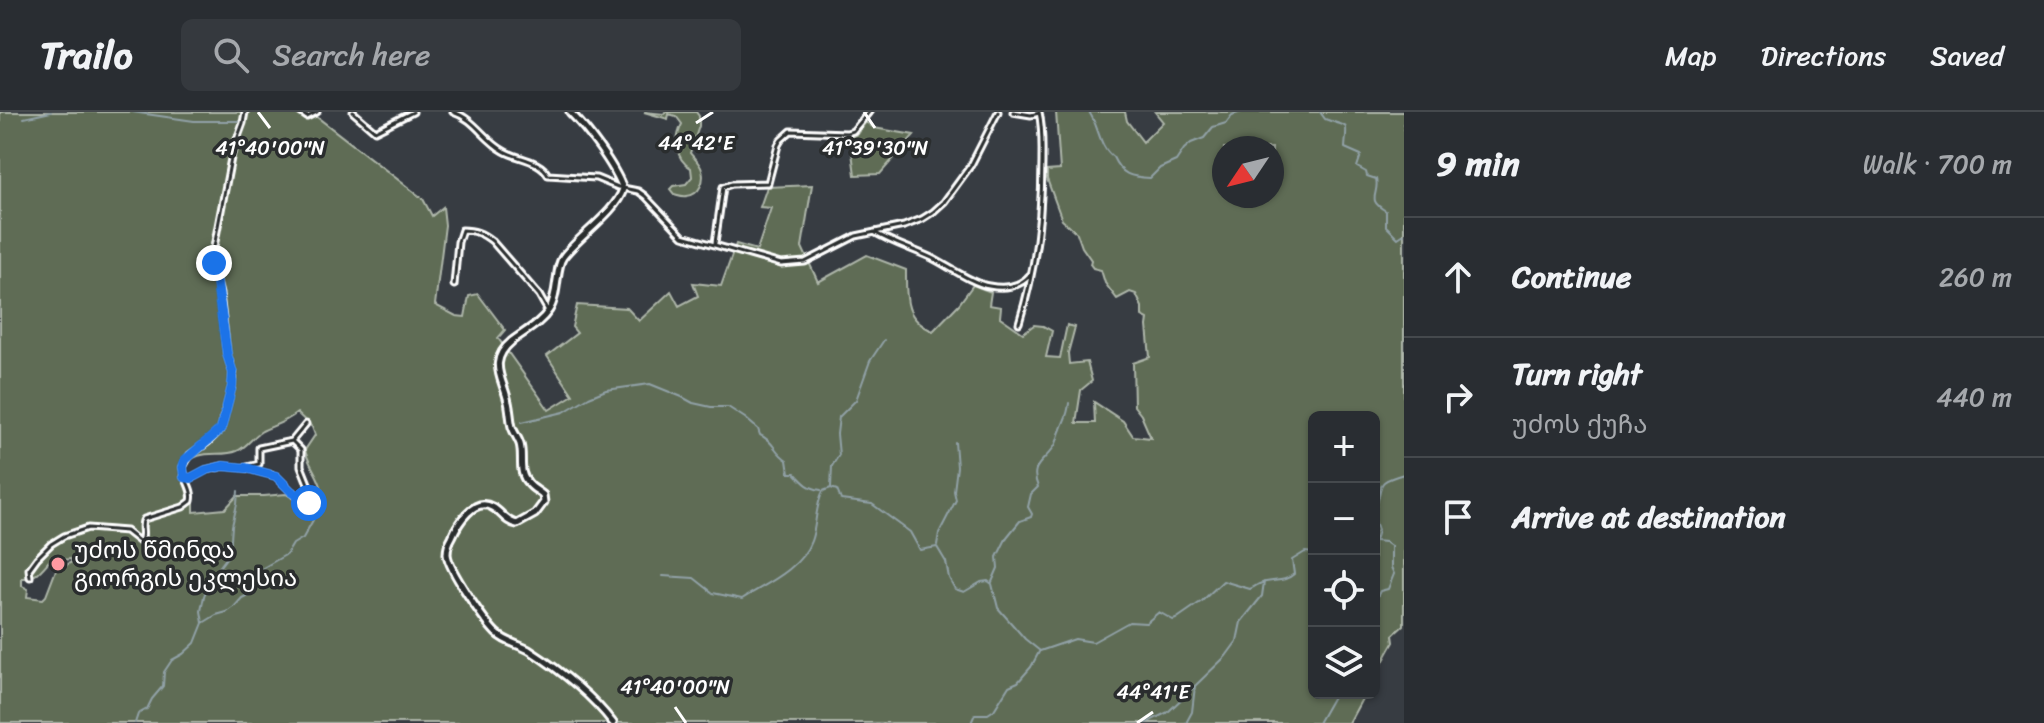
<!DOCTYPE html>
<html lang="en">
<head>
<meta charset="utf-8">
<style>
	:root { --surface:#292d32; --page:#35393e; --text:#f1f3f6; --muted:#a5a8ac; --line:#45494d }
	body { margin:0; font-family:Sriracha,"Noto Sans Georgian",sans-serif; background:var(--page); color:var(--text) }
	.controls { position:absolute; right:24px; bottom:24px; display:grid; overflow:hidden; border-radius:12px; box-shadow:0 2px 6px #0004 }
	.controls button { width:72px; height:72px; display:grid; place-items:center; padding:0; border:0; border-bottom:2px solid var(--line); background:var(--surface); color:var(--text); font:40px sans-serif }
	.compass { position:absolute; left:1212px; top:24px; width:72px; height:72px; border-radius:50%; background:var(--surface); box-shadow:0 2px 6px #0004; rotate:235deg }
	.stop { position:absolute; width:24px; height:24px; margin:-18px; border:6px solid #1a73e8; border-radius:50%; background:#fff }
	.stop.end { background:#1a73e8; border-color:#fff; box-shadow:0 2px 8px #0008 }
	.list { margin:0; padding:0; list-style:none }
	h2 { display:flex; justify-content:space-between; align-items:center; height:104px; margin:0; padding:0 32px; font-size:34px }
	h2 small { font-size:26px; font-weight:400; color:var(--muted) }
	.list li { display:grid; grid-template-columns:52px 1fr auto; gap:24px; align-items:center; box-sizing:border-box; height:120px; padding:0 32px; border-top:2px solid var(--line) }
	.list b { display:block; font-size:30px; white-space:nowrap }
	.list p { margin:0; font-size:26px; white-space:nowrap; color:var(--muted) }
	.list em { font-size:26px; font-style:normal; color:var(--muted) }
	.icon { flex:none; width:44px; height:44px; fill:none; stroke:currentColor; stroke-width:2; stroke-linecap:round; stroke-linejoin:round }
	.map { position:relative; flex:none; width:1404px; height:611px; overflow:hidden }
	header { display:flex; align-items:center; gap:48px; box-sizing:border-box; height:112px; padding:0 40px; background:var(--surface); border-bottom:2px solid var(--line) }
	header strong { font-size:38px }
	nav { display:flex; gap:44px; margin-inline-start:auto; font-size:28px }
	.search { width:560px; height:72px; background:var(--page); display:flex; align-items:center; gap:20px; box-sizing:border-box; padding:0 28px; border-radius:12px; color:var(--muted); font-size:30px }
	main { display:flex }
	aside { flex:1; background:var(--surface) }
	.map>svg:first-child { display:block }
</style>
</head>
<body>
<header>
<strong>Trailo</strong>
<div class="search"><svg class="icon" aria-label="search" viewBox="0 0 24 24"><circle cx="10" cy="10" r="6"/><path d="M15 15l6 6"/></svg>Search here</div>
<nav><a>Map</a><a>Directions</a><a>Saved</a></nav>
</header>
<main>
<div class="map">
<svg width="1404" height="611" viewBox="0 0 1404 611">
	<rect width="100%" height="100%" fill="#373c42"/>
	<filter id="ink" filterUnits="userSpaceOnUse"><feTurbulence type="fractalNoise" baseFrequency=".0125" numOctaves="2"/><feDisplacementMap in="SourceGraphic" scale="16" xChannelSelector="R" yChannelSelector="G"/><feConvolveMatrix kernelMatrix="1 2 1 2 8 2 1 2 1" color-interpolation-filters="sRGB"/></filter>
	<g filter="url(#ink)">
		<path fill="#5e6c54" stroke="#aeb6aa" stroke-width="2" fill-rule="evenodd" d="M0 0H308L313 2 423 87 432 104 443 95 445 113 435 193 456 204 465 205 469 184 478 182 505 218 498 226 549 298 573 283 547 244 577 221 572 215 577 193 627 196 639 209 671 179 679 194 698 184 693 171 721 174 736 132 757 138 771 96 760 95 767 75 812 73 802 135 818 170 867 143 906 158C906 186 904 207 933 219L959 192 973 173 991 180 989 193 1001 195 1000 205 1023 221 1034 213 1043 214 1052 219 1046 245 1060 246 1067 213 1075 215 1068 241 1069 252 1087 250 1092 269 1081 278 1076 311H1095L1094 290 1123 309 1133 324 1151 326 1141 303 1134 294 1133 251 1150 245 1147 214 1148 207 1142 204V195L1136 182 1130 180 1117 187 1105 171 1101 158 1093 156 1090 152 1091 148 1082 135 1077 121 1062 108 1047 67V59L1060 58 1056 0H1125L1127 9 1143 30 1163 10 1155 0H1404V513L1393 523 1394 530C1387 542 1381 554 1374 567V305H1314V581H1369L1364 583 1349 611H0ZM1224 36H1272V84H1224ZM297 301 312 315 315 323 305 338C310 360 334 377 315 399L286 382 264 384H237L225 397 194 400V379L184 355C196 335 221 346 237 339 247 335 253 324 262 319 275 313 286 310 297 301ZM71 447 72 450 56 458 46 484 43 487 27 485 28 477 22 474V466C35 467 41 458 49 449Z
			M644 0 664 2 665 0H696L699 4V14L690 41C694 46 700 51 702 58 705 68 700 83 687 84 683 85 678 83 674 82L670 77 673 74 686 72 692 65 691 56C674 47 675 26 682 12L676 4 669 2 668 7Z
			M866 10 874 16 914 23 880 62 855 63 850 25 857 22Z"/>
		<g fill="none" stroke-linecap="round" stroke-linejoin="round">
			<path stroke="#91a1a7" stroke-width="2" d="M132 0 194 9H240
				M1089 0C1099 14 1099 35 1113 45 1121 63 1131 65 1150 66L1160 56 1176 49 1184 37 1191 31 1204 26 1213 15 1226 11 1232 3 1242 0
				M1320 0 1325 7C1350 17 1347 7 1345 36L1361 43 1357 55 1366 60 1367 64 1376 67C1380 83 1365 87 1386 99V114L1398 126 1404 122
				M24 6 51 0
				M522 310 564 300 589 285 606 278 650 272 682 285 693 291 711 295H728L745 306 758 317 760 323C774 329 774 340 787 348L789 361H795C804 371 808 376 821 378
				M831 375 832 354 839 343 837 322 839 305 856 288 870 249 884 228
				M1375 398C1385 372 1372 371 1404 362
				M937 433 939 421 956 388 954 379 957 355 955 330
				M663 464 694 466 713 481 742 487C766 472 801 457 811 429 817 413 815 394 823 379L831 376 837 378 841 388 872 392 910 420 920 438 937 435 946 450 949 466 955 477 964 480 981 470 988 469 992 472 998 496 1025 527 1040 539 1075 527 1093 530 1129 510 1146 511 1159 500 1173 508 1176 507 1202 489 1223 469 1250 477C1254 475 1258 472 1262 471 1274 467 1284 471 1294 462L1292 448 1305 440 1314 441
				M992 470 998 456 997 445 1007 425 1020 409 1031 405 1032 402 1028 395 1031 382 1038 375C1029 353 1043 351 1054 335 1058 330 1058 323 1061 317 1065 306 1068 303 1069 291
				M1374 491 1380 479 1388 477 1394 462 1391 455V434L1385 430 1375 429 1378 418 1374 406V398
				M203 511 216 503 227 500 234 495 242 486 252 481 255 476 256 465 261 457 287 442 293 432 303 426 313 408
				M135 611 138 602 147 597 152 587 163 574 164 560 172 548 183 542 195 531 203 511 201 499 204 484 211 466 230 441 232 414 237 392 238 379
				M971 611 975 602H988L994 598 1009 574 1018 570 1031 555 1039 540
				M1146 611 1168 600 1226 544 1237 529 1241 510 1262 484 1264 470
				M1186 611 1192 600 1195 574
				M1318 611 1335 581"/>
			<g stroke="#fff" stroke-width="9">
				<path id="minor" d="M300 0 307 5 317 0
					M353 0 375 19 413 0
					M453 0C475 7 484 28 504 39 518 47 541 48 548 63L596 66 618 75 638 79 645 84 683 124 781 152 805 150 856 124 904 114 922 107 933 100 944 90 971 53 998 0
					M1013 0 1031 3 1039 1
					M874 120C892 131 913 137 932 146 948 154 973 172 989 174 1004 177 1020 175 1030 163
					M715 131 723 75 732 72 768 71 778 33 781 28 791 19 847 21 853 19 869 0
					M454 173 458 130 462 118C474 118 482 121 492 129L539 183 548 199
					M1019 211C1035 160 1042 104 1042 50 1042 33 1043 17 1039 0
					M247 355 259 352V336L292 329 306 312
					M184 365 191 366 206 358 223 354 246 356 276 364 291 379 313 393 315 389 301 354V338L292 329
					M30 465 29 457 37 446 51 432 64 424 88 416 126 419 140 430C146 423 139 414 144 407L183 395 191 389C194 377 183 367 183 355L190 343 208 330 221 317 232 274 233 261 227 242 220 182 215 162 214 135 232 41 243 11 245 0"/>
			</g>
			<g stroke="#fff" stroke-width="11">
				<path id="secondary" d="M570 0C587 17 615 54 623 77 617 99 578 125 563 145 555 156 559 182 549 198 540 212 525 219 512 229 487 250 503 266 508 290 510 298 510 307 512 315 514 321 518 326 520 332 524 345 517 361 529 372 533 377 539 379 543 383L544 390 535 402 517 412C505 410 502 400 492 395 474 385 458 411 452 425 449 430 447 436 447 442 448 457 485 510 496 521 505 530 518 532 529 538 560 558 591 582 613 611"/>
			</g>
			<use href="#minor" stroke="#2a2d2e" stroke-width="3"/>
			<use href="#secondary" stroke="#2a2d2e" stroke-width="5"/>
		</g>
	</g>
	<g fill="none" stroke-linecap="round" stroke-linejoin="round" filter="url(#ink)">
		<path stroke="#1a73e8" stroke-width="10" d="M214 151 227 242 233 261 232 274 221 317 185 348 183 355 184 365 191 366 206 358 223 354 246 356 276 364 291 379 309 391"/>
	</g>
	<path fill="none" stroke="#fff" stroke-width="3" d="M258 0 270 16M864 0 875 16M696 11 713 0M675 595 686 611M1137 611 1153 600"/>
	<circle fill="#ff9aa2" stroke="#2a2d2e" stroke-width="3" cx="58" cy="452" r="8"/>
	<g text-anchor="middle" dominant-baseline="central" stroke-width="7" stroke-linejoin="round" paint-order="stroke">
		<g font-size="24" fill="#fff" stroke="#2a2d2e" text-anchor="start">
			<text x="74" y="438">უძოს წმინდა<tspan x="74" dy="28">გიორგის ეკლესია</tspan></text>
		</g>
	</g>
	<g font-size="20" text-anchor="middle" fill="#fff" stroke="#2a2d2e" stroke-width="7" stroke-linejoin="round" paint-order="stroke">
		<text x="696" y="38">44°42'E</text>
		<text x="270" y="43">41°40'00"N</text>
		<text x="875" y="43">41°39'30"N</text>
		<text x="675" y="582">41°40'00"N</text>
		<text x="1153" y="587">44°41'E</text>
	</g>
</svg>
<div class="controls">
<button>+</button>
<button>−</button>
<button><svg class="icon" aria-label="locate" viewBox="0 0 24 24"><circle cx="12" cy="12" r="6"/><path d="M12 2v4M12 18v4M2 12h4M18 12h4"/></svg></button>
<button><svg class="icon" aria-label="layers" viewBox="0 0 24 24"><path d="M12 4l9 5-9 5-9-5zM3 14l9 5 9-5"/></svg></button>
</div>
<svg class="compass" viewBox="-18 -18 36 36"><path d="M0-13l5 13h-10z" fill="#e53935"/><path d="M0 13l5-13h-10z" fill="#a5a8ac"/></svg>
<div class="stop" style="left:309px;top:391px"></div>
<div class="stop end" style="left:214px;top:151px"></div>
</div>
<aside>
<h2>9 min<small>Walk · 700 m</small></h2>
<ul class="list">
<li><svg class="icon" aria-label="ahead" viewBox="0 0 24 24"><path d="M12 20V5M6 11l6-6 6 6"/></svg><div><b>Continue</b></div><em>260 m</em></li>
<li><svg class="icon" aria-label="right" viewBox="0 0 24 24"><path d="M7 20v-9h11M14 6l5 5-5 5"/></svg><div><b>Turn right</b><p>უძოს ქუჩა</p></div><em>440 m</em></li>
<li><svg class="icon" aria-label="arrive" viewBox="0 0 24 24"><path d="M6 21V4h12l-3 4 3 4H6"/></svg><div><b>Arrive at destination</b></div></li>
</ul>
</aside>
</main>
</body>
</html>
